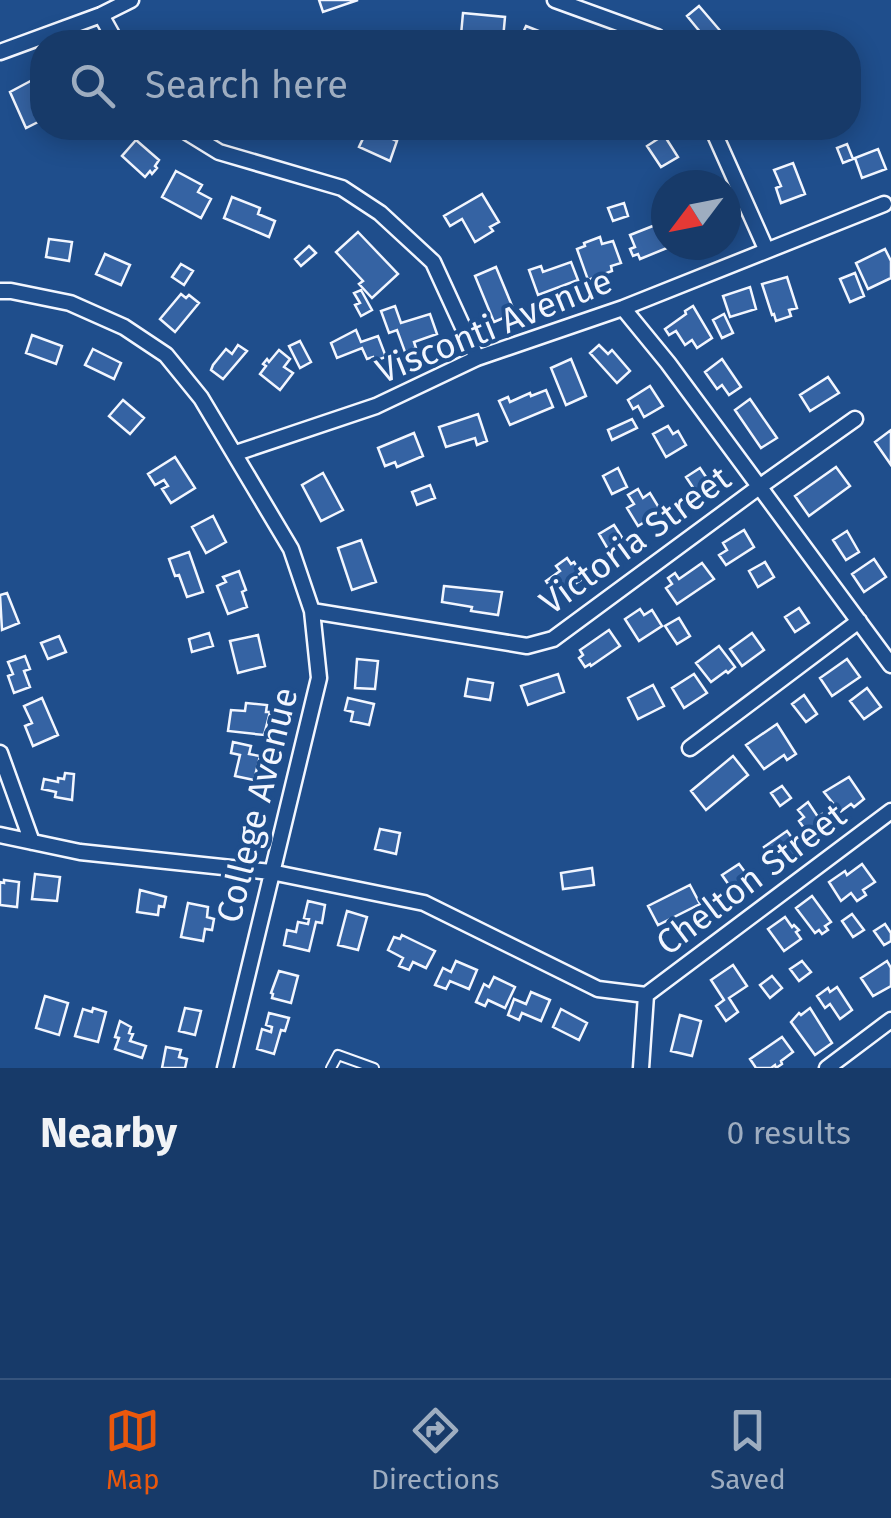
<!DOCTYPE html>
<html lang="en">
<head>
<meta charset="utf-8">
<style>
	:root { --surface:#173a69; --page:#20416f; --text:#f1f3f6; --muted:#9eadc0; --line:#36547d; --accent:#ea580c }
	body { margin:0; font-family:"Fira Sans",sans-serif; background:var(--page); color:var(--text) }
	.compass { position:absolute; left:651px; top:170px; width:90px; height:90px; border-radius:50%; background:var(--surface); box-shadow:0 5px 25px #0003; rotate:238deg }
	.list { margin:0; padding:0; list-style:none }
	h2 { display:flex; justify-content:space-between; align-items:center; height:130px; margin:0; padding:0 40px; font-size:42px }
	h2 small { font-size:32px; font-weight:400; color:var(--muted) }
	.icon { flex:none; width:55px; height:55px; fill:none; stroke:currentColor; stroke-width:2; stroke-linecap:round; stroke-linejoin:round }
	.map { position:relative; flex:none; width:891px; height:1068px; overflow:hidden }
	.search { position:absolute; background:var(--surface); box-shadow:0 5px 25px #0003; left:30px; right:30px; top:30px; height:110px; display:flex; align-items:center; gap:25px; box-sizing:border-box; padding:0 35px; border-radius:40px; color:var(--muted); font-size:38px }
	.sheet { height:310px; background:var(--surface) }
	nav { display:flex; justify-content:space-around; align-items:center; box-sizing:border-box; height:140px; border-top:2px solid var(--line); background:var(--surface); font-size:28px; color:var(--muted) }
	nav a { display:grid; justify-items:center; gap:5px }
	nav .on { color:var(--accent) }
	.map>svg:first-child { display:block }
</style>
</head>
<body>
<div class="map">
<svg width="891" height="1068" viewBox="0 0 891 1068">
	<rect width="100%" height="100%" fill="#1f4e8c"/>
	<path fill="#3563a3" stroke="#f2f6ff" stroke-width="2.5" d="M319 0H358L323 12Z
		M699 6 729 41 727 42H703L697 36 701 33 687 16Z
		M463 13 505 17 503 39 489 38 488 42H475L476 36 461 35Z
		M526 26 564 41 563 42H519Z
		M40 76 42 81V120L26 128 10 92Z
		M296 128H331L328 138 295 130Z
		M368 128 397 141 390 161 359 147Z
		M758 128H789L791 131 782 137 776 128 764 136Z
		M664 135 678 157 661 167 647 146Z
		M136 140 159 160 155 166 157 168 152 174 150 171 145 177 122 156Z
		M847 144 853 159 843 163 837 148Z
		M878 149 886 169 862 178 855 158Z
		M793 163 805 194 781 203 776 188 781 186 774 170Z
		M176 171 202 185 198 192 211 199 201 218 162 197Z
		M482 194 499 222 490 227 493 231 475 242 462 219 450 226 444 216Z
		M232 197 260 208 258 214 275 221 269 237 224 218Z
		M624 203 628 216 613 221 608 208Z
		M658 224 667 248 640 259 638 254 633 256 630 249 635 247 630 235Z
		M358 232 398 274 372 298 359 284 363 281 336 252Z
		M600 237 602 244 613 241 621 263 611 266 612 271 588 280 577 249 585 246 584 243Z
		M49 239 72 242 69 261 46 257Z
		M309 246 316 253 301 266 295 259Z
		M885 249 891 261V278L868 289 856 263Z
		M105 254 130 265 121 285 96 274Z
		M571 262 578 280 538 295 529 270 541 266 543 272Z
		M181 264 193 271 184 285 172 277Z
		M496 267 515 313 494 322 475 276Z
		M855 273 864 296 850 302 840 279Z
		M787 277 797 308 789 310 791 316 776 321 774 314 772 315 762 284Z
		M750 287 756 309 730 317 723 296Z
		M361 290 372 310 361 316 355 305 360 303 354 293Z
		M181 294 186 298 189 295 199 303 175 332 160 319Z
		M395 306 401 323 430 314 437 334 414 342 416 348 405 352 397 330 389 333 381 311Z
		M693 306 712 338 697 348 692 340 685 345 676 331 669 335 665 329 686 314 685 311Z
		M724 314 733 333 722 338 713 320Z
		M356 330 361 342 378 336 386 357 374 361 373 357 367 359 362 348 337 358 331 343Z
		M32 335 62 346 56 364 26 353Z
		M300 341 311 362 300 368 289 346Z
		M238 345 247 351 223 379 211 370 213 365 226 349 232 354Z
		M599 345 608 354 612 350 630 371 617 383 590 353Z
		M93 349 121 363 114 379 85 365Z
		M279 350 290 359 284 367 293 373 280 390 260 374 266 366 263 364 267 359 269 362Z
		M571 359 586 396 566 405 551 368Z
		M722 359 741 387 729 395 722 385 717 389 705 372Z
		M828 377 839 393 810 411 800 395Z
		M650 386 663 406 644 417 638 406 633 409 628 400Z
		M546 390 553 407 510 425 499 401 508 397 510 402 530 393 531 396Z
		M750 399 777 438 761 448 735 410Z
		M123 400 144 418 130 434 109 416Z
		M478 414 487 441 477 445 475 438 446 447 439 427Z
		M632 419 637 428 612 440 608 430Z
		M668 426 673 434 678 431 686 445 666 457 653 434Z
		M891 430V465L875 442Z
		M414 433 423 456 397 467 395 462 385 466 378 448Z
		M175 457 195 488 171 503 162 489 168 486 164 480 155 485 148 474Z
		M836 467 850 486 809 516 795 496Z
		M618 468 627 487 612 494 603 476Z
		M700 468 712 486 698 495 686 477Z
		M323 473 343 510 321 521 302 485Z
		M430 485 435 498 417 505 412 492Z
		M638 489 643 498 650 493 661 511 659 513 662 518 651 524 648 520 638 526 627 508 634 504 628 495Z
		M213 516 226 542 206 553 192 527Z
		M614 525 625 542 609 551 599 534Z
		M744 530 754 547 726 565 719 555 727 550 723 543Z
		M847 531 859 552 846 560 833 540Z
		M361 540 376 582 352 590 338 548Z
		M189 552 203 592 187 597 179 575 175 576 169 559Z
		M567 558 571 564 574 562 584 578 556 596 546 581 560 571 556 566Z
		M874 559 886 577 864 592 852 574Z
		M765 562 774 577 758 587 749 571Z
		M702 563 714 579 677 604 666 588 672 584 668 578 675 573 679 579Z
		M239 571 246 590 242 592 247 607 228 614 217 586 226 582 223 577Z
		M444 586 502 592 498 615 471 611 472 607 442 602Z
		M7 593 19 623 2 630 0 595Z
		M799 608 809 623 795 632 785 617Z
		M640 609 644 615 652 610 662 626 639 641 625 619Z
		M679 618 690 636 677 644 665 626Z
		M609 630 620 646 591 666 590 664 585 667 579 658 583 655 580 650Z
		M209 633 213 646 192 652 189 639Z
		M752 633 764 650 742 666 730 649Z
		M258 635 265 666 238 673 230 641Z
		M59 636 66 652 48 659 41 643Z
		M719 646 735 667 728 673 726 671 711 682 696 663Z
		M25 656 30 669 24 671 30 687 14 693 8 676 13 674 8 662Z
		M357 659 378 661 375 689 355 688Z
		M847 659 860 677 832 696 820 678Z
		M558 674 564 692 528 705 521 686Z
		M694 674 707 693 684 708 672 688Z
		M468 679 493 683 490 700 465 696Z
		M653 685 664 706 638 719 628 698Z
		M867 688 881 707 864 719 850 701Z
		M804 695 817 714 806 722 792 704Z
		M42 698 58 735 33 746 25 726 32 723 24 706Z
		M348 698 374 704 369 725 351 721 353 712 345 710Z
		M246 703 267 705 266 712H270L264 735 228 731 231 710 245 711Z
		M777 724 796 754 787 760 784 755 764 769 746 745Z
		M233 742 251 746 249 754 260 756 254 780 235 776 240 755 231 753Z
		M733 756 748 775 706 810 691 791Z
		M65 773 74 774 72 800 55 797 56 792 42 789 44 779 58 782V778L64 779Z
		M849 777 864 799 854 807 851 804 840 812 824 792Z
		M782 786 791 798 780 806 771 793Z
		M808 802 818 817 822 814 825 819 821 821 828 830 815 839 813 836 811 838 799 821 804 817 798 810Z
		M380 829 400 833 396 854 375 849Z
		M787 831 801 850 778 866 764 847Z
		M739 864 748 876 731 888 722 875Z
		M862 864 875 882 863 890 866 895 857 901 851 893 841 901 829 882 845 871 847 875Z
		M592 868 594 885 563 889 561 873Z
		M35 874 60 877 57 901 32 899Z
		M4 880 19 882 17 907 0 905V882L4 883Z
		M690 885 700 904 658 925 648 906Z
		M140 890 166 897 164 907 159 906 158 915 137 912Z
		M812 896 831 922 825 926 828 930 822 934 819 930 815 933 796 908Z
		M308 901 325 905 322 923 316 922 309 951 284 945 287 930 296 932 298 922 308 924 309 919 304 918Z
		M188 903 208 907 207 917 214 919 212 930 205 929 203 941 181 937Z
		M347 911 367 917 358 950 338 945Z
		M852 914 864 930 853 937 842 921Z
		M785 917 792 927 794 925 799 930 796 932 801 939 784 951 768 929Z
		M885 924 891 933V941L884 945 874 931Z
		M402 935 435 951 426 968 413 962 409 970 399 966 403 958 388 950 394 937 400 939Z
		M456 961 477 970 469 989 450 981 446 989 435 985 443 968 451 972Z
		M802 961 811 972 799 981 790 969Z
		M887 961 891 968V986L873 996 861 978Z
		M733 965 747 986 729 998 738 1012 726 1021 716 1006 724 1000 711 980Z
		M279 971 298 976 291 1003 272 998 273 994 271 993Z
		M772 976 782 988 770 998 760 985Z
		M494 977 515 987 505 1008 488 1000 485 1006 476 1002 484 984 489 987Z
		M837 987 852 1010 840 1019 830 1004 825 1008 817 996 828 988 830 992Z
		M531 992 550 1000 541 1021 522 1013 519 1020 508 1015 514 999 526 1004Z
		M45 996 68 1003 59 1035 36 1028Z
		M93 1008 106 1012 98 1042 75 1036 83 1009 92 1012Z
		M185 1008 201 1011 195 1035 179 1031Z
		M810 1008 832 1043 815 1055 791 1022 799 1013 801 1015Z
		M561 1009 587 1023 579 1040 553 1027Z
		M269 1013 289 1018 285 1031 281 1030 274 1054 257 1049 262 1029 271 1032 272 1027 266 1025Z
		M680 1015 701 1021 692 1056 671 1051Z
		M120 1021 131 1027 129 1033 133 1034 130 1041 146 1046 142 1058 115 1049 119 1038 115 1037Z
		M782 1037 793 1052 781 1061 782 1064 776 1068 775 1065 771 1068H756L750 1059Z
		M166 1047 181 1050 179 1057 187 1059 185 1068H162Z"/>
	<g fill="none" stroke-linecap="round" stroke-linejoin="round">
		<g stroke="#f2f6ff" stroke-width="12">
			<path id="service" d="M331 1068 338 1055 374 1068"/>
		</g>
		<g stroke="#f2f6ff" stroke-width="19">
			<path id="minor" d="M555 0 657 37 661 42
				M101 15 116 42
				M0 52 101 15 131 0
				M180 128 219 152 342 188 380 213 433 262 477 358
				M712 128 766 249
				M0 291H11L70 303 124 327 166 355 201 398 291 549 312 611 319 678 225 1068
				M623 308 668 363 891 665
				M236 453 376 406 477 358 623 308 884 204
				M312 611 527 646 553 639 759 487 855 419
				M690 748 859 621
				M0 753 32 842
				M0 835 80 852 271 872 424 903 598 989 646 995
				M646 995 891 811
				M641 1068 646 995
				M827 1068 891 1020"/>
		</g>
		<use href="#service" stroke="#1f4e8c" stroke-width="8"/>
		<use href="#minor" stroke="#1f4e8c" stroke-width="14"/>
	</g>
	<g text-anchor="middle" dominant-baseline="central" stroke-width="8" stroke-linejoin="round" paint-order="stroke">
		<g font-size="35" fill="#f2f6ff" stroke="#1f4e8c">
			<text transform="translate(494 326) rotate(-22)">Visconti Avenue</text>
			<text transform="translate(635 540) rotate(-36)">Victoria Street</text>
			<text transform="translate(257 805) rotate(-76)">College Avenue</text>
			<text transform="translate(751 879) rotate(-37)">Chelton Street</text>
		</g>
	</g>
</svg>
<svg class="compass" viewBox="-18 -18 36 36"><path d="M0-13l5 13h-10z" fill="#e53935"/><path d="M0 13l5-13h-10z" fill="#9eadc0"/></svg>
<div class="search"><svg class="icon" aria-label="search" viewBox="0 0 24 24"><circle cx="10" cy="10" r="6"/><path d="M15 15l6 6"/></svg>Search here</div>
</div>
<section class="sheet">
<h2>Nearby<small>0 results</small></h2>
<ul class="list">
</ul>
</section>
<nav>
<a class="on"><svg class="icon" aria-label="map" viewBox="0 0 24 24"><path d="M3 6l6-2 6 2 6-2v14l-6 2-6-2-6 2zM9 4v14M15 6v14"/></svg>Map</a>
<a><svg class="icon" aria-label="directions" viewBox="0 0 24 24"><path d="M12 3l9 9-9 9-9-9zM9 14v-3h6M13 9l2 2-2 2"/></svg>Directions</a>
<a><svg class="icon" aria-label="saved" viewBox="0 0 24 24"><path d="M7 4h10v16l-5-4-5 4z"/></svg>Saved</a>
</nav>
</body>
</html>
